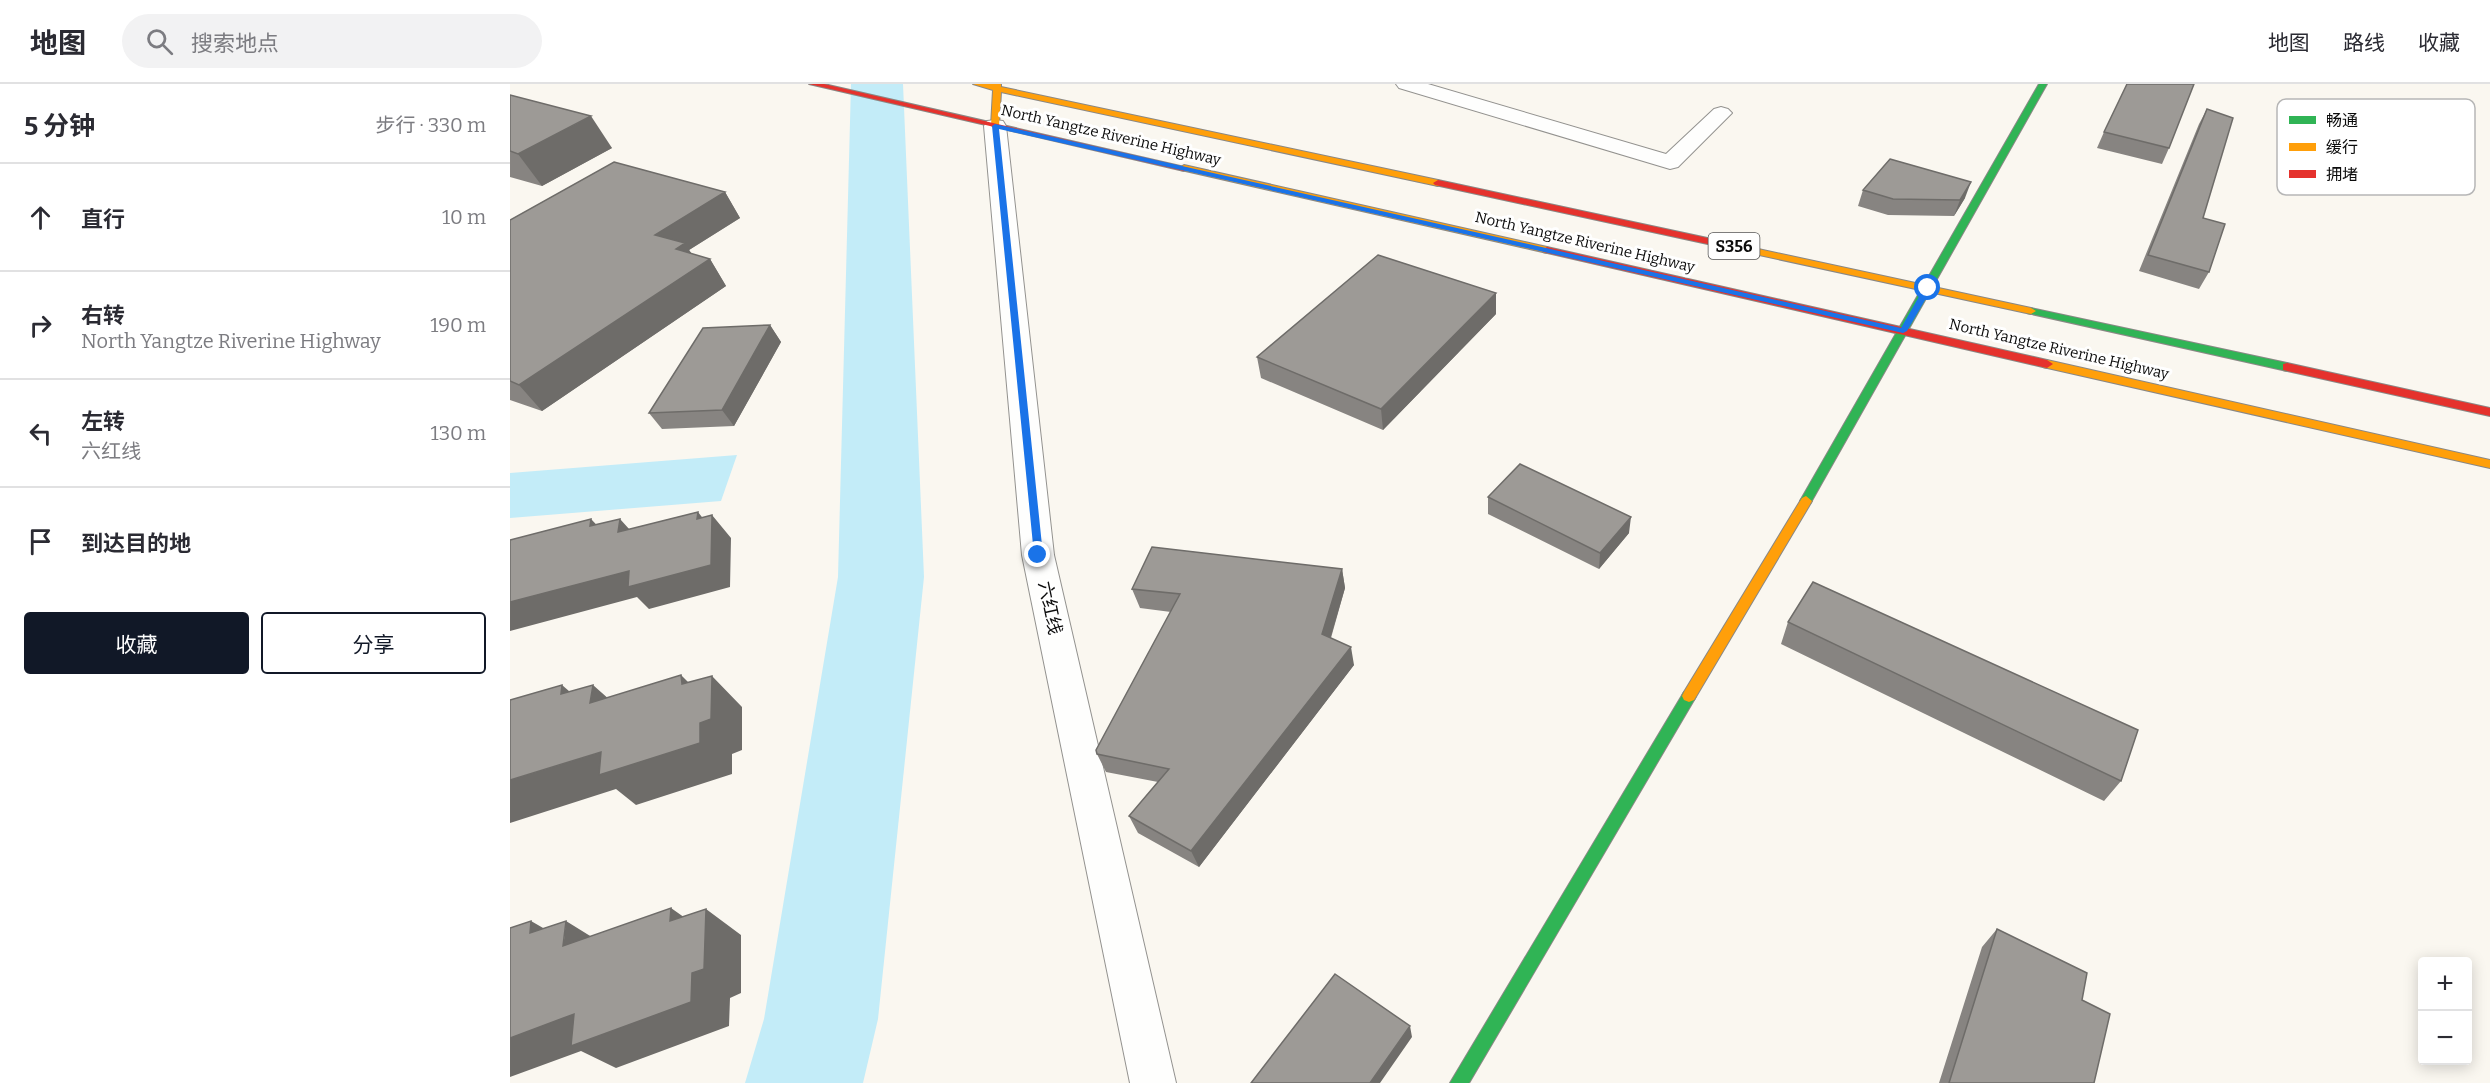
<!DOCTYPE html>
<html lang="zh">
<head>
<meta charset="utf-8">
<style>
	:root { --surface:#fff; --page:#f2f2f3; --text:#2b2b33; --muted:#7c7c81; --line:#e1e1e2; --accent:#111827 }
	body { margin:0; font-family:Bitter,"Noto Sans SC",serif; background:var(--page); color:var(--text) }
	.controls { position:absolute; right:18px; bottom:18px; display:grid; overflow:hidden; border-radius:6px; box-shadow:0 3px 15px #0003 }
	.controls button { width:54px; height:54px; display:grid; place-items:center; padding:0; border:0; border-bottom:2px solid var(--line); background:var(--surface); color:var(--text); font:30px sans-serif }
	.stop { position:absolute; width:18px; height:18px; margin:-14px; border:4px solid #1a73e8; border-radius:50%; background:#fff }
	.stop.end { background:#1a73e8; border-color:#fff; box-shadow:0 2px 6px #0008 }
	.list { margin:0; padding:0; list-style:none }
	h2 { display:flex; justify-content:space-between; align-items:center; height:78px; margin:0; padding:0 24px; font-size:26px }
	h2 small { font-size:20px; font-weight:400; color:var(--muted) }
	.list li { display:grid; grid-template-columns:39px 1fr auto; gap:18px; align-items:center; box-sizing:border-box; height:108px; padding:0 24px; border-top:2px solid var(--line) }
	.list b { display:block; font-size:22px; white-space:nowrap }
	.list p { margin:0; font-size:20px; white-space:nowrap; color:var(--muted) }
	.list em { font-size:20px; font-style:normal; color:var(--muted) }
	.actions { display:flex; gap:12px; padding:18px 24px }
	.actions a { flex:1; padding:14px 0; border:2px solid var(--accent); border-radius:6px; text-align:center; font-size:21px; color:var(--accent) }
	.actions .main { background:var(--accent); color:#fff }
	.icon { flex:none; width:33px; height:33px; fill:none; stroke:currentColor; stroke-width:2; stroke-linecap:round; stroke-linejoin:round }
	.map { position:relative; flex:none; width:1980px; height:999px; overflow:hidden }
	header { display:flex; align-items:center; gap:36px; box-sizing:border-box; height:84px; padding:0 30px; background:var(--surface); border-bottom:2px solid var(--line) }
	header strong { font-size:28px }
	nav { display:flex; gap:33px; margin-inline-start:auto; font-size:21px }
	.search { width:420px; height:54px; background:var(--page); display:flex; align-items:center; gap:15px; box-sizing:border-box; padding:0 21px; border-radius:33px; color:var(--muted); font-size:22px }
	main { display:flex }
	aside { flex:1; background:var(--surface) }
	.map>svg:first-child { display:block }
</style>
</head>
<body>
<header>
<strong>地图</strong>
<div class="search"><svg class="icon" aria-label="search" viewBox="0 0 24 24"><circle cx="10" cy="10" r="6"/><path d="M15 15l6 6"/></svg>搜索地点</div>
<nav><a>地图</a><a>路线</a><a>收藏</a></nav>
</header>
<main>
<aside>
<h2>5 分钟<small>步行 · 330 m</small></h2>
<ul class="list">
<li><svg class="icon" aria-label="ahead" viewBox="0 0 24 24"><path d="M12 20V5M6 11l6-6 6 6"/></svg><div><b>直行</b></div><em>10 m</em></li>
<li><svg class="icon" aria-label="right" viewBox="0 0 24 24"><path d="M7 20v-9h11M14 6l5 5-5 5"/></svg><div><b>右转</b><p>North Yangtze Riverine Highway</p></div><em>190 m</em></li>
<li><svg class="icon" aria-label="left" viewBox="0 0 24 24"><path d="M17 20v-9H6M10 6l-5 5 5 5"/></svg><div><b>左转</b><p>六红线</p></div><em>130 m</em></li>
<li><svg class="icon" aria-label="arrive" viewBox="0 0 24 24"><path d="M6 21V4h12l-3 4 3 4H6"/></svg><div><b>到达目的地</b></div></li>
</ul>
<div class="actions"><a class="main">收藏</a><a>分享</a></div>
</aside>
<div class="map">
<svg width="1980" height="999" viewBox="0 0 1980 999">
	<rect width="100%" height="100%" fill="#faf7f0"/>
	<path fill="#c3ecf8" d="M227 371 211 417 0 434V389Z"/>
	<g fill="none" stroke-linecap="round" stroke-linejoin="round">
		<path fill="#c3ecf8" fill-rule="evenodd" d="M341 0H393L414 493 368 935 353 999H235L254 935 328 493Z"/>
		<g stroke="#93928f" stroke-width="2">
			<path id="street" d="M886 0H918L1156 70 1204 25 1211 23 1218 25 1222 29 1168 83 1160 85 889 4Z
				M485 36 493 37 496 42 544 471 666 999H620L512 471 474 42 477 37Z"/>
		</g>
		<g stroke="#8a8885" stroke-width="2">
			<path id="fast" d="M1529 0H1537L1300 420H1292L1290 417Z
				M1521 224 1777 279 1783 283 1777 287 1517 229V225Z
				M1179 606 1184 608 1186 612 1184 616 959 999H940L1174 608Z"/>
		</g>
		<g stroke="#8a8885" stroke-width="2">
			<path id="slow" d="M463 0H491V3L928 96 933 99 928 102 491 8 489 42 485 45 481 42 483 6Z
				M674 81 1037 163 1042 166 1037 169 671 86 669 84Z
				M1230 161 1521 224 1526 227 1521 230 1226 166V162Z
				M1537 276 1980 376V384L1533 283 1531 280Z
				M1296 412 1302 417 1184 616 1179 618 1174 616 1172 612 1174 608 1292 414Z"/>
		</g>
		<g stroke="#8a8885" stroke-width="2">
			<path id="jam" d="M299 0H314L679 84 674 87Z
				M928 96 1230 161 1235 164 1230 167 925 101 923 99Z
				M1037 163 1537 276 1543 280 1537 284 1033 168 1032 166Z
				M1777 279 1980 324V332L1773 286V280Z"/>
		</g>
		<use href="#street" fill="#fefefd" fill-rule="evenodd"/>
		<use href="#fast" fill="#30b455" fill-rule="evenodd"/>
		<use href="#slow" fill="#ff9f0a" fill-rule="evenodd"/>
		<use href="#jam" fill="#e5322d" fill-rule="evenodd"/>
	</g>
	<path fill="#878481" d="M0 11 102 64 32 102 0 93Z
		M1697 25 1693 134 1699 188 1689 205 1629 187 1689 40Z
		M1594 48 1659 64 1652 80 1587 64Z
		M1353 106 1455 114 1444 132 1378 131 1348 122Z
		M215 108 230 134 179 166 182 170 200 175 216 202 32 327 0 316V136Z
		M986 230 873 346 751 294 747 273Z
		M260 241 271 258 224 342 152 345 139 329Z
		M978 413 1119 449 1089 485 978 430Z
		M832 485 835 504 821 554 844 581 689 783 628 749 619 732 648 698 596 688 587 670 661 528 630 524 622 505Z
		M1278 538 1611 697 1594 717 1271 560Z
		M1487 845 1572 916 1584 999H1429L1472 863Z"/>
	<path fill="#6e6c69" d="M81 32 102 64 32 102 8 70Z
		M1461 98 1455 114 1444 132 1450 116Z
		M215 108 230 134 179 166 190 182 200 175 216 202 32 327 9 301 145 151Z
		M986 209V230L873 346 871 325Z
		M260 241 271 258 224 342 212 326Z
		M188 428 202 446V431L221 454 220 503 139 525 127 513 0 547V518L187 435Z
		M1121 433 1119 449 1089 485 1090 469Z
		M81 435 102 457 80 442Z
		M110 435 130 457 108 448Z
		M832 485 835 504 816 569 812 550Z
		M841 563 844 581 689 783 681 767Z
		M171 591 201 621 202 592 232 623V666L222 670V690L126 721 106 705 0 739V696L91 668 172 600Z
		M52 601 89 633 51 610Z
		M83 601 118 632 80 619Z
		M161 824 195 848 196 825 231 851V909L220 914 219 942 106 984 71 967 0 993V954Z
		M21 837 54 856 56 837 98 863 96 887 20 849Z
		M900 942 902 953 870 999H860Z"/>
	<path fill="#9d9a96" stroke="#6e6c69" stroke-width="1.5" d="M1617 0H1684L1659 64 1594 48Z
		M0 11 81 32 8 70 0 67Z
		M1697 25 1723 34 1693 134 1715 140 1699 188 1638 171Z
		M1380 75 1461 98 1450 116 1383 115 1353 106Z
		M104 78 215 108 145 151 175 159 166 165 200 175 9 301 0 297V136Z
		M868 171 986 209 871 325 747 273Z
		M260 241 212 326 139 329 193 244Z
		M1010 380 1121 433 1090 469 978 413Z
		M188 428 187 435 202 431 201 481 118 503 119 487 0 518V456L81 435 80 442 110 435 108 448Z
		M642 463 832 485 812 550 841 563 681 767 619 732 659 685 587 670 586 666 670 510 622 505Z
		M1303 498 1628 646 1611 697 1278 538Z
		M171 591 172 600 202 592 201 635 190 639V659L89 691 91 668 0 696V616L52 601 51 610 83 601 80 619Z
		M161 824 160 837 196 825 194 885 182 889 181 918 61 962 64 930 0 954V844L21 837 20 849 56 837 53 862Z
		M1487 845 1577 889 1572 916 1600 930 1584 999H1439Z
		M825 890 900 942 860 999H741Z"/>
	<path fill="#1a73e8" d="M485 40 1391 244 1415 202 1422 204 1397 247 1393 249 489 45 533 471 528 475 524 471 482 42Z"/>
	<g text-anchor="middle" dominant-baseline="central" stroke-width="6" stroke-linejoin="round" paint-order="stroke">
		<g font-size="15" fill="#0c0c0c" stroke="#fff">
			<text transform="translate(601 51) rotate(13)">North Yangtze Riverine Highway</text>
			<text transform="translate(1075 158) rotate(13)">North Yangtze Riverine Highway</text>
			<text transform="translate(1549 265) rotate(13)">North Yangtze Riverine Highway</text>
		</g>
		<rect fill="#fff" stroke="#555" stroke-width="1.5" x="1198.5" y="149" width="51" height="26" rx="4.5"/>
		<g font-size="16" font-weight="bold" fill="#0c0c0c">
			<text x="1224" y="162">S356</text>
		</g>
		<g font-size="18" fill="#0c0c0c" stroke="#fff">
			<text transform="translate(540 524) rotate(78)">六红线</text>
		</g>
	</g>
	<rect x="1767" y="15" width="198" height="96" rx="9" fill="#fff" stroke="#b6b6b6" stroke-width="1.5"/>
	<rect x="1779" y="32" width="27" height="8" fill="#30b455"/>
	<rect x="1779" y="59" width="27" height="8" fill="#ff9f0a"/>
	<rect x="1779" y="86" width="27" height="8" fill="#e5322d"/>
	<g font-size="16" fill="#0c0c0c">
		<text x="1816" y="42">畅通</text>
		<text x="1816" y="69">缓行</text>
		<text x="1816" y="96">拥堵</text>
	</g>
</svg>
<div class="controls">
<button>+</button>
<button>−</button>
</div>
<div class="stop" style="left:1418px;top:204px"></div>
<div class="stop end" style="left:528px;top:471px"></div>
</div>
</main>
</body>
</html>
